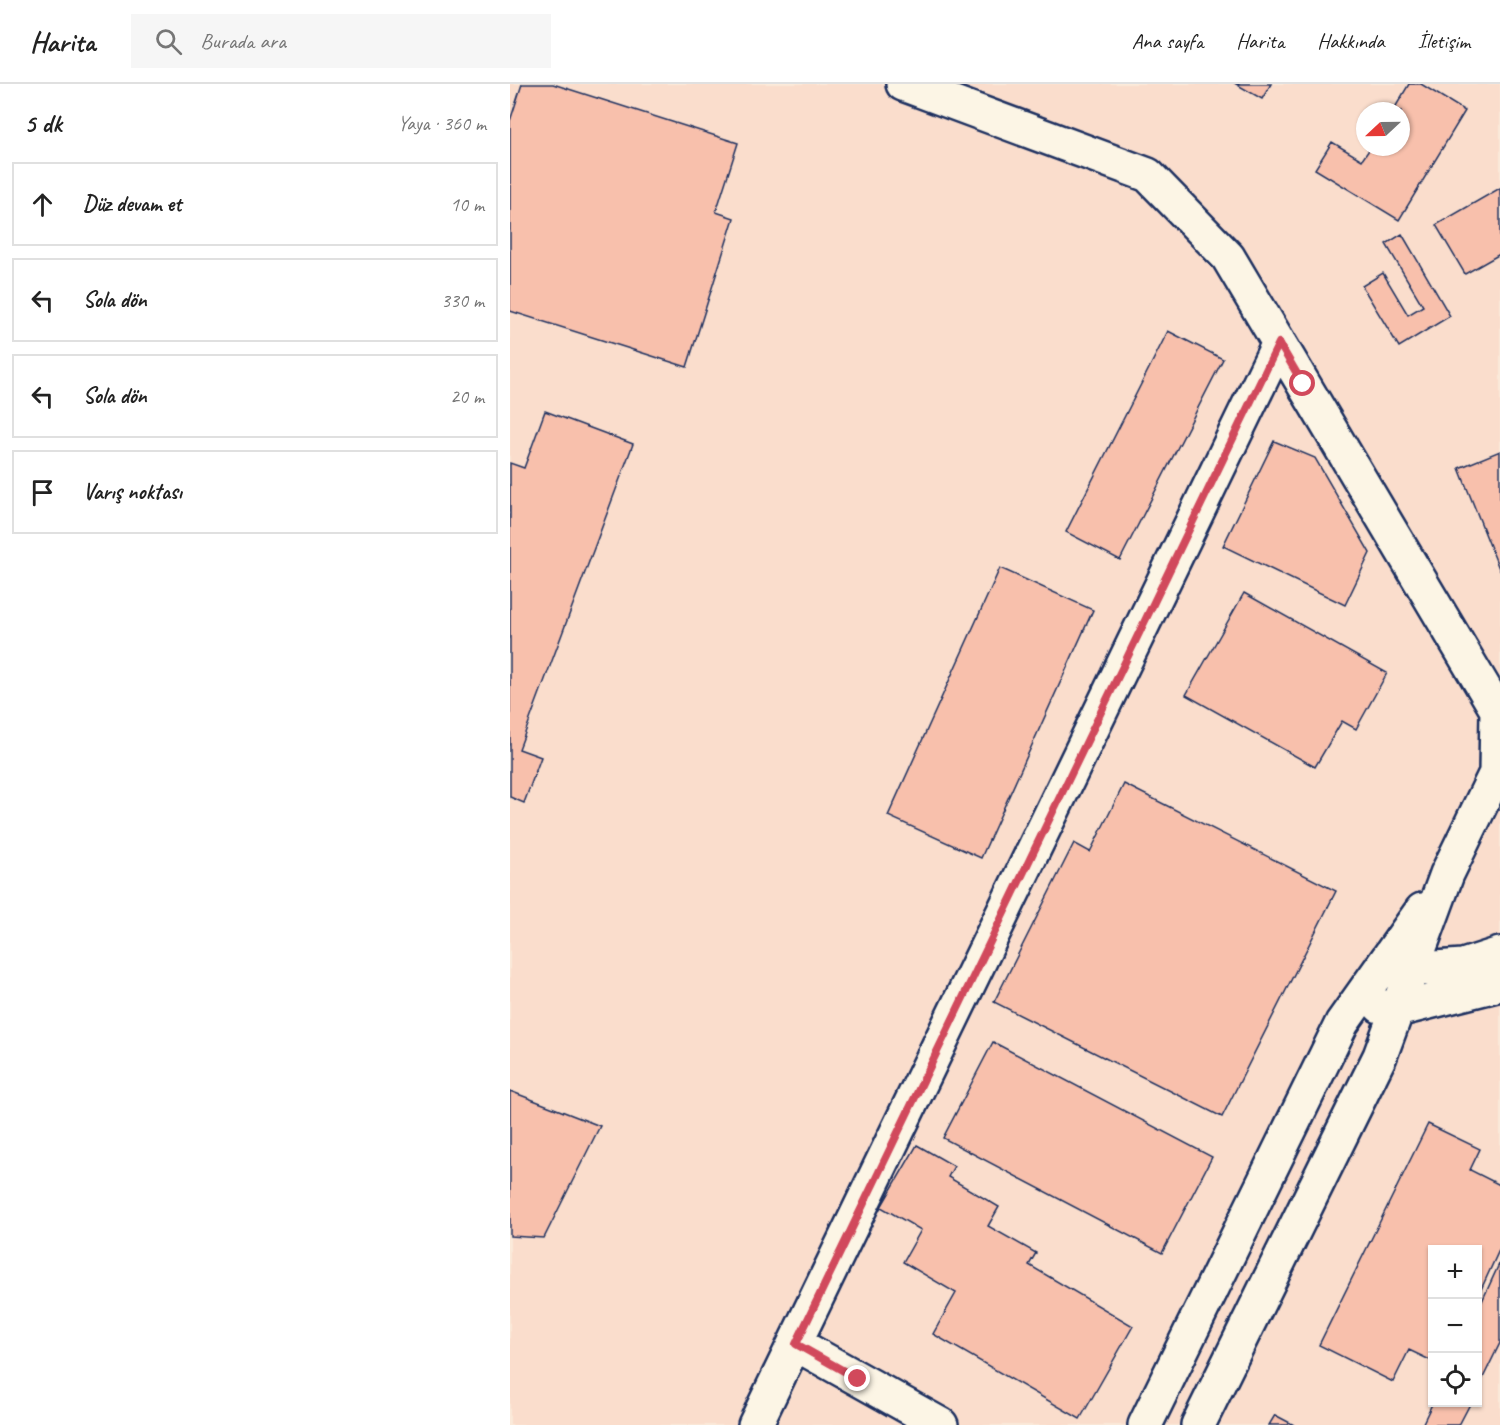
<!DOCTYPE html>
<html lang="tr">
<head>
<meta charset="utf-8">
<style>
	:root { --surface:#fff; --page:#f6f6f6; --text:#222; --muted:#767676; --line:#e0e0e0 }
	body { margin:0; font-family:Caveat,sans-serif; background:var(--page); color:var(--text) }
	.controls { position:absolute; right:18px; bottom:18px; display:grid; overflow:hidden; border-radius:0px; box-shadow:0 2px 4px #0004 }
	.controls button { width:54px; height:54px; display:grid; place-items:center; padding:0; border:0; border-bottom:2px solid var(--line); background:var(--surface); color:var(--text); font:30px sans-serif }
	.compass { position:absolute; left:846px; top:18px; width:54px; height:54px; border-radius:50%; background:var(--surface); box-shadow:0 2px 4px #0004; rotate:248deg }
	.stop { position:absolute; width:18px; height:18px; margin:-14px; border:4px solid #d1495b; border-radius:50%; background:#fff }
	.stop.end { background:#d1495b; border-color:#fff; box-shadow:0 2px 6px #0008 }
	.list { margin:0; padding:0; list-style:none }
	h2 { display:flex; justify-content:space-between; align-items:center; height:78px; margin:0; padding:0 24px; font-size:26px }
	h2 small { font-size:20px; font-weight:400; color:var(--muted) }
	.list li { display:grid; grid-template-columns:39px 1fr auto; gap:18px; align-items:center; box-sizing:border-box; height:84px; margin:0 12px 12px; padding:0 12px; border:2px solid var(--line); border-radius:0px }
	.list b { display:block; font-size:22px; white-space:nowrap }
	.list em { font-size:20px; font-style:normal; color:var(--muted) }
	.icon { flex:none; width:33px; height:33px; fill:none; stroke:currentColor; stroke-width:2; stroke-linecap:round; stroke-linejoin:round }
	.map { position:relative; flex:none; width:990px; height:1341px; overflow:hidden }
	header { display:flex; align-items:center; gap:36px; box-sizing:border-box; height:84px; padding:0 30px; background:var(--surface); border-bottom:2px solid var(--line) }
	header strong { font-size:28px }
	nav { display:flex; gap:33px; margin-inline-start:auto; font-size:21px }
	.search { width:420px; height:54px; background:var(--page); display:flex; align-items:center; gap:15px; box-sizing:border-box; padding:0 21px; border-radius:0px; color:var(--muted); font-size:22px }
	main { display:flex }
	aside { flex:1; background:var(--surface) }
	.map>svg:first-child { display:block }
</style>
</head>
<body>
<header>
<strong>Harita</strong>
<div class="search"><svg class="icon" aria-label="search" viewBox="0 0 24 24"><circle cx="10" cy="10" r="6"/><path d="M15 15l6 6"/></svg>Burada ara</div>
<nav><a>Ana sayfa</a><a>Harita</a><a>Hakkında</a><a>İletişim</a></nav>
</header>
<main>
<aside>
<h2>5 dk<small>Yaya · 360 m</small></h2>
<ul class="list">
<li><svg class="icon" aria-label="ahead" viewBox="0 0 24 24"><path d="M12 20V5M6 11l6-6 6 6"/></svg><div><b>Düz devam et</b></div><em>10 m</em></li>
<li><svg class="icon" aria-label="left" viewBox="0 0 24 24"><path d="M17 20v-9H6M10 6l-5 5 5 5"/></svg><div><b>Sola dön</b></div><em>330 m</em></li>
<li><svg class="icon" aria-label="left" viewBox="0 0 24 24"><path d="M17 20v-9H6M10 6l-5 5 5 5"/></svg><div><b>Sola dön</b></div><em>20 m</em></li>
<li><svg class="icon" aria-label="arrive" viewBox="0 0 24 24"><path d="M6 21V4h12l-3 4 3 4H6"/></svg><div><b>Varış noktası</b></div></li>
</ul>
</aside>
<div class="map">
<svg width="990" height="1341" viewBox="0 0 990 1341">
	<rect width="100%" height="100%" fill="#fbeada"/>
	<filter id="ink" filterUnits="userSpaceOnUse"><feTurbulence type="fractalNoise" baseFrequency=".0167" numOctaves="2"/><feDisplacementMap in="SourceGraphic" scale="12" xChannelSelector="R" yChannelSelector="G"/><feConvolveMatrix kernelMatrix="1 2 1 2 8 2 1 2 1" color-interpolation-filters="sRGB"/></filter>
	<g filter="url(#ink)">
		<path fill="#faddcc" fill-rule="evenodd" d="M0 0H990V1341H0ZM855 27H891V63H855ZM922 1166H968V1318H922Z"/>
		<path fill="#f8c0ac" stroke="#1b2f5e" stroke-width="1.5" d="M12 0H43L228 59 206 128 224 134 177 283 0 227V37Z
			M726 0H761L752 15Z
			M899 0H911L955 27 889 136 805 85 822 58 852 76 861 63H891V27H883Z
			M990 104V170L955 190 926 141Z
			M892 150 940 232 889 263 852 202 873 189 898 231 913 222 876 160Z
			M658 247 713 275 610 476 556 448Z
			M35 327 123 360 9 665 31 673 14 719 0 713V379L14 384Z
			M764 357 805 374 860 469 835 521 713 462Z
			M990 367V487L949 384Z
			M490 484 583 526 471 774 378 732Z
			M734 509 877 589 846 645 832 637 805 683 676 611Z
			M614 700 826 807 712 1033 484 918 564 759 580 768Z
			M483 958 702 1073 652 1169 433 1054Z
			M0 1007 90 1042 34 1154 0 1152Z
			M918 1040 970 1065 960 1086 990 1101V1164L968 1212V1166H922V1277L899 1266 883 1298 809 1261Z
			M407 1061 444 1082 438 1093 489 1123 478 1142 526 1169 519 1181 623 1242 570 1335 423 1250 446 1209 393 1178 411 1146 371 1123Z
			M990 1178V1259L968 1304V1226Z
			M923 1318H961L949 1341H912Z
			M765 1331 784 1341H759Z"/>
		<g fill="none" stroke-linecap="round" stroke-linejoin="round">
			<g stroke="#1b2f5e" stroke-width="38">
				<path id="minor" d="M393 0 638 91 718 173 987 626 986 689 937 790 870 972 688 1341
					M883 887 953 882 990 870
					M870 922 887 926 990 900
					M286 1260 431 1341
					M245 1341 769 259
					M635 1341 832 939 912 826"/>
			</g>
			<use href="#minor" stroke="#fcf5e5" stroke-width="33"/>
		</g>
	</g>
	<g fill="none" stroke-linecap="round" stroke-linejoin="round" filter="url(#ink)">
		<path stroke="#d1495b" stroke-width="8" d="M348 1295 286 1260 769 259 793 300"/>
	</g>
</svg>
<div class="controls">
<button>+</button>
<button>−</button>
<button><svg class="icon" aria-label="locate" viewBox="0 0 24 24"><circle cx="12" cy="12" r="6"/><path d="M12 2v4M12 18v4M2 12h4M18 12h4"/></svg></button>
</div>
<svg class="compass" viewBox="-18 -18 36 36"><path d="M0-13l5 13h-10z" fill="#e53935"/><path d="M0 13l5-13h-10z" fill="#767676"/></svg>
<div class="stop" style="left:793px;top:300px"></div>
<div class="stop end" style="left:348px;top:1295px"></div>
</div>
</main>
</body>
</html>
